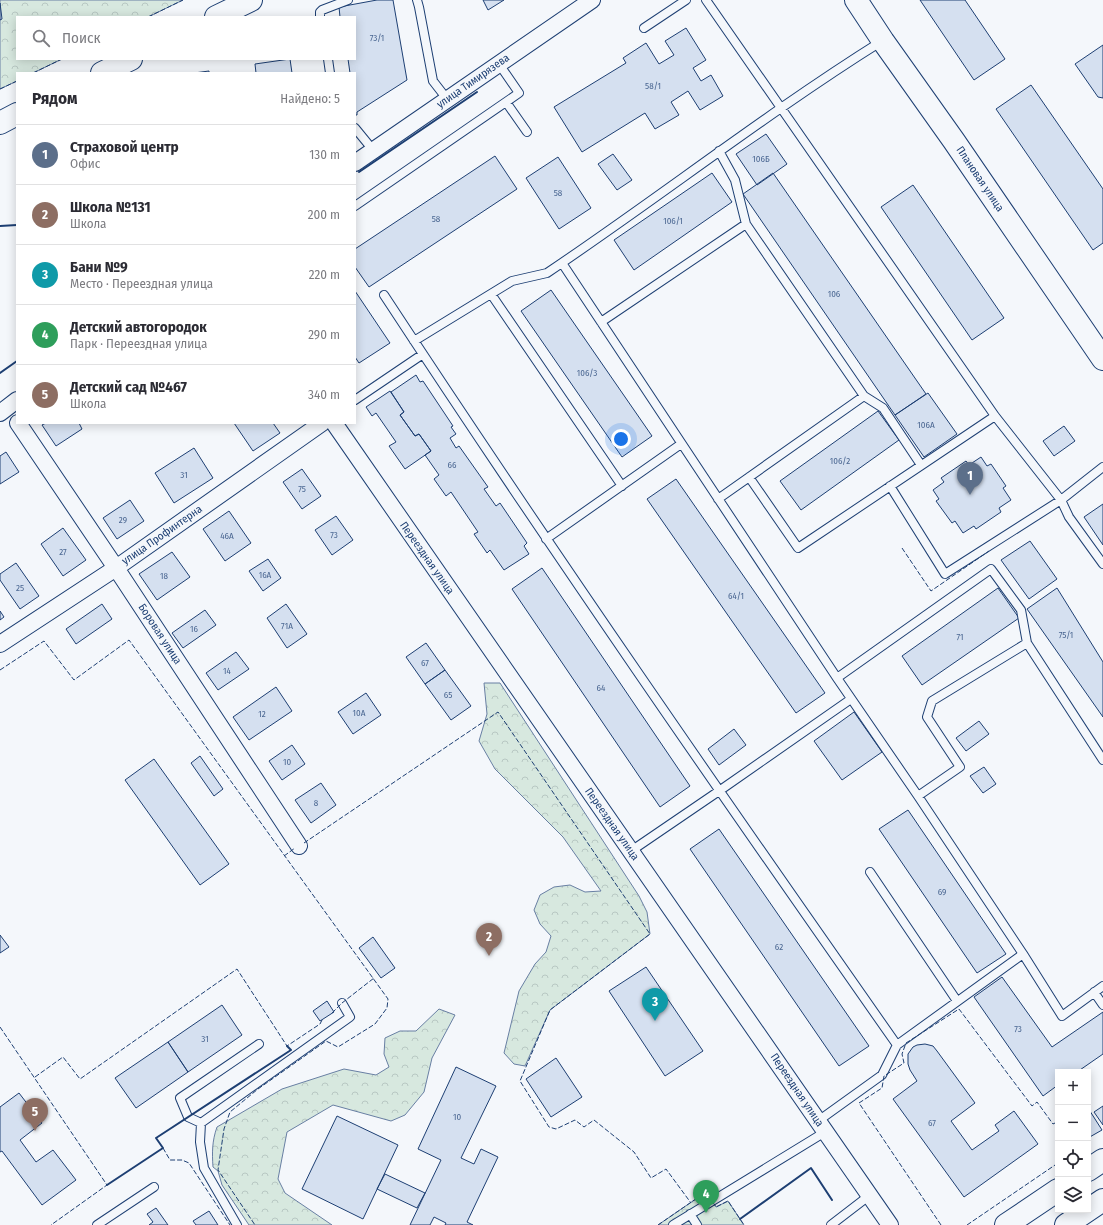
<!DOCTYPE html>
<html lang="ru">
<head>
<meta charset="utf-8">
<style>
	:root { --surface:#fff; --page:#f7f7f7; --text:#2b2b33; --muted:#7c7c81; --line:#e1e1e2; --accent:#c62828 }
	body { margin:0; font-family:"Fira Sans Condensed",sans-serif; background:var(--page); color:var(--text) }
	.controls { position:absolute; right:12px; bottom:12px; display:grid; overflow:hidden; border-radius:0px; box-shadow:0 2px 10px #0003 }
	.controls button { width:36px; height:36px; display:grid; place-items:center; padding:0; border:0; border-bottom:1px solid var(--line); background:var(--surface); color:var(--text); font:20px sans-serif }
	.you { position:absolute; left:621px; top:439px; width:14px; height:14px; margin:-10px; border:3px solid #fff; border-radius:50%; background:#1a73e8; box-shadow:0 0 0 6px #1a73e833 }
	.badge { display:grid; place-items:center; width:26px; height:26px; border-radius:50%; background:var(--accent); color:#fff; font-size:13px; font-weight:700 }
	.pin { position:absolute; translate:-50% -33px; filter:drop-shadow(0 1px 2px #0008) }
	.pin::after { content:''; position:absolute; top:21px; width:14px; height:12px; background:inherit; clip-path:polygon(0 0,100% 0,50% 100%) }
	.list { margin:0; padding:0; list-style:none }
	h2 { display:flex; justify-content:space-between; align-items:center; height:52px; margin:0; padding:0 16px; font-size:17px }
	h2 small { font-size:13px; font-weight:400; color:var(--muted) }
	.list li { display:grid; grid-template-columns:26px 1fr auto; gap:12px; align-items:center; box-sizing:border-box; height:60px; padding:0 16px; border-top:1px solid var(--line) }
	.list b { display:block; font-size:15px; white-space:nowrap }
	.list p { margin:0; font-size:13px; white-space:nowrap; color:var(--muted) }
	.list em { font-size:13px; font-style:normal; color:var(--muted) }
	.icon { flex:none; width:22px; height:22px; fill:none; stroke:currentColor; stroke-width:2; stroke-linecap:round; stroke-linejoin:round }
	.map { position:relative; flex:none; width:1103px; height:1225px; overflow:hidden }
	.search { position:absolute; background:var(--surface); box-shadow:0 2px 10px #0003; left:16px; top:16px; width:340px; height:44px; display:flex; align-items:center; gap:10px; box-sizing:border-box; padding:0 14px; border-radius:0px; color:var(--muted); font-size:15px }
	.panel { position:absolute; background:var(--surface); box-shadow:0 2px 10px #0003; left:16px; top:72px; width:340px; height:352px; border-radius:0px }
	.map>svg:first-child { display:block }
</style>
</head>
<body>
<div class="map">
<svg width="1103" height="1225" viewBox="0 0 1103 1225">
	<defs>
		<pattern id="forest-crowns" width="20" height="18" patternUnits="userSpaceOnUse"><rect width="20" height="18" fill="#d7e8df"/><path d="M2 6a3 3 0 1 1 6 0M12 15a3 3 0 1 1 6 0" fill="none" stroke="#b8c8c3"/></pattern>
	</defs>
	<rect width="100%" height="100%" fill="#f4f7fb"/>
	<path fill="url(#forest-crowns)" stroke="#687fa3" d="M0 0H183L148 17H17V59H62L33 73H17V81L0 89Z
		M484 683H500L639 896 647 912 650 934 550 1010 525 1066 514 1064 504 1053 519 991 535 964 546 952 551 936 540 924 534 910 540 895 554 887 570 885 585 892 601 891 563 837 495 769 479 741 487 714Z
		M439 1009 455 1015 432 1058 424 1092 405 1115 391 1121 333 1105 287 1132 278 1179 285 1193 332 1225H249L222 1185 218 1171 213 1167C212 1153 212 1141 217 1127L282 1089 344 1069 376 1075 389 1067 384 1054 385 1038 400 1031H416Z
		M706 1192 716 1207 728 1201 744 1225H658Z"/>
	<path fill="#d5e0f0" stroke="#1d3f73" d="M377 0H393L407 80 357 112V115H355V73H350L348 59H355V17H340L339 7Z
		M483 0H504L488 10Z
		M920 0H965L1005 59 974 80Z
		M0 3 2 19 0 20Z
		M686 28 706 60 693 68 701 81 711 75 723 96 700 110 688 91 671 102 679 115 655 129 645 113 582 152 554 107 626 63 623 58 646 43 659 64 674 55 665 41Z
		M1103 45V98L1098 97 1075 64Z
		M290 59 292 73H256L255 64Z
		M209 71V73H194Z
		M1031 85 1103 189V243L1093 250 996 109Z
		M766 134 787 164 757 185 736 154Z
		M613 154 632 180 617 190 598 164Z
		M495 156 517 189 369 287 355 267V249Z
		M558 157 591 208 559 229 526 178Z
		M712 173 732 202 634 270 614 240Z
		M773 173 926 394 895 415 743 194Z
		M913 185 1004 318 972 340 881 207Z
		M551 290 652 436 622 457 521 311Z
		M355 291 390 343 359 363 355 357Z
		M416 375 420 382 423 381 453 426 451 427 456 434 450 438 456 448 459 446 488 487 484 489 496 506 500 503 527 543 524 546 529 554 504 570 490 550 487 553 474 534 478 532 451 492 446 496 434 479 439 475 425 455 431 451 419 434 415 436 400 415 404 412 391 392Z
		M390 391 404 412 400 415 415 436 419 434 431 451 405 469 389 446 396 442 376 413 372 416 366 407Z
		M928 393 957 434 924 457 895 415Z
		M878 411 899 440 801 510 780 481Z
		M46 423H79L82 429 56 446 42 425Z
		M234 423H273L280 433 253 451Z
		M1064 426 1075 441 1054 456 1043 441Z
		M194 448 213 478 174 503 155 473Z
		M6 452 19 472 0 484V456Z
		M981 457 987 466 991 464 1006 486 1003 488 1011 500 999 508 1001 512 976 529 974 526 963 533 955 521 952 523 936 501 939 499 933 490 944 482 941 478 966 461 969 465Z
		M302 469 321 496 302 509 283 482Z
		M676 479 825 693 796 713 647 499Z
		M130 500 144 521 117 539 103 518Z
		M1103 504V545L1084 517Z
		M229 511 251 543 225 561 203 529Z
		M336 516 353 540 332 555 315 530Z
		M63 528 86 560 63 576 41 544Z
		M1030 541 1057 579 1029 599 1001 560Z
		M172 552 190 577 157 600 139 574Z
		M268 559 281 578 263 591 249 571Z
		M16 563 39 596 20 609 0 580V574Z
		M542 568 690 786 660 807 512 589Z
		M998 588 1019 618 922 685 902 656Z
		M1057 588 1103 662V717L1027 609Z
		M102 604 112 619 76 644 66 629Z
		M286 604 307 634 287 648 267 618Z
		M205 610 216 625 183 648 172 633Z
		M0 611 4 617 0 620Z
		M426 643 445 670 425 684 406 657Z
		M236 652 249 669 218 690 206 673Z
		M445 670 471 706 451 720 425 684Z
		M276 687 292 711 249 740 233 717Z
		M366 693 381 715 353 734 338 712Z
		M854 712 882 752 842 780 814 741Z
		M979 721 989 734 966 751 956 738Z
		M734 729 746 745 719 765 708 749Z
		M292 745 305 764 282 780 269 761Z
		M200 756 223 789 214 796 191 763Z
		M154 759 229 864 200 885 125 780Z
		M984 767 996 784 983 793 970 776Z
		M321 783 336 805 311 823 295 800Z
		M908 810 1006 954 977 973 879 829Z
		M719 829 869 1046 839 1066 690 849Z
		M0 935 9 947 0 953Z
		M373 937 395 968 381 978 359 948Z
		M646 967 703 1051 665 1076 609 991Z
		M1002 977 1052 1047 1103 1012V1054L1077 1072H1058V1085L1043 1096 974 997Z
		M327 1001 334 1012 320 1021 313 1011Z
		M222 1005 242 1035 188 1072 168 1042Z
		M168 1042 188 1072 136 1108 115 1078Z
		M925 1044 933 1046 937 1051 975 1103 951 1121 972 1150 999 1131 995 1125 1014 1111 1038 1144 964 1197 893 1099 917 1081 910 1070 908 1064V1054L913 1047 917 1045Z
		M556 1058 582 1097 551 1117 526 1079Z
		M456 1067 496 1086 461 1158 474 1164 481 1149 498 1157 467 1222 473 1225H445L446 1223 434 1217 430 1225H410L441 1160 418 1149Z
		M19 1093 42 1123 20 1140 36 1162 53 1150 76 1180 42 1205 2 1151 0 1152V1107Z
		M1103 1106V1125L1094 1112Z
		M1088 1108 1102 1130 1088 1138Z
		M337 1116 398 1145 363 1219 302 1189Z
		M385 1174 425 1193 417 1208 377 1189Z
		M156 1208 168 1225H149L153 1222 147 1214Z
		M209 1211 218 1225H196L193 1221Z"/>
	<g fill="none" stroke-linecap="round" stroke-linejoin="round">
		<g stroke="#1d3f73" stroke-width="10">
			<path id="lane" d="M417 0 419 7 433 81 447 99
				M706 0 995 416 1061 500 1069 517 1103 564
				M320 17V12L322 10 348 0
				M644 28 686 0
				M328 59 330 73
				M506 102 527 132
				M355 128 373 150
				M355 206 519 93 499 64
				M562 263 837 678 918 796 1023 954 1062 1016 1103 986
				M491 294 622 486
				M384 295C550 548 723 797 897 1045
				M601 322 746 224
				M414 341 512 281 547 273C660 197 767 113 882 41
				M864 396 883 408 921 465
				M355 400 423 354
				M749 477 798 548 995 416
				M890 486 945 574 1061 500 1103 467
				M718 499 864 396 746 224 735 180 719 151
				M546 539 681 444
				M837 678 991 569 1021 610 1027 643 1103 760
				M918 796 960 767 927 717 932 701 1027 643
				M631 851 719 791 851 699
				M870 872 957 1001
				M1094 992 1103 1005
				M818 1121 882 1075 897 1045 1023 954
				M201 1123 188 1117 180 1098 259 1044
				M690 1214 697 1225
				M97 1225 154 1187
				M237 1225 204 1168 200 1142 201 1123 350 1017 342 1003
				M673 1225 825 1132
				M831 1225 870 1195"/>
		</g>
		<g stroke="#1d3f73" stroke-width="18">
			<path id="street" d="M355 163 592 0
				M0 413 17 400
				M18 423 116 568 299 846
				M334 423 890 1225
				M0 644 116 568 322 423"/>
		</g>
		<g stroke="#1d3f73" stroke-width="24">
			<path id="secondary" d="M216 17 251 0
				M102 73 131 59
				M0 123 17 114"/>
		</g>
		<g stroke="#1d3f73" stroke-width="24">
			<path id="primary" d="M856 0 883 41 954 141 1103 359
				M1088 1170 1103 1160
				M1006 1225 1058 1190
				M1066 1225 1103 1200"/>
		</g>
		<use href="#lane" stroke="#f4f7fb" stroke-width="8"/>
		<use href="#street" stroke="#f4f7fb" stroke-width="16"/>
		<use href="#secondary" stroke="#f4f7fb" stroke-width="22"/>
		<use href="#primary" stroke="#f4f7fb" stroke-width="22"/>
		<path stroke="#1d3f73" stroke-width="1" stroke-dasharray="5 2" stroke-linecap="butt" d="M148 17 183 0
			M33 73 62 59
			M0 89 17 81
			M902 548 931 591 989 551
			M0 670 44 641 74 680 129 640 388 999 387 1008 375 1024 338 1047 326 1041 258 1089 230 1112 224 1129 218 1170 255 1225
			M304 843 498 712 650 934 550 1010 520 1081 549 1127 556 1129 575 1120 584 1127 594 1120 634 1152 651 1178 666 1169 691 1203
			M284 856 295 848
			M332 1013 342 1003 374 978
			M0 1027 107 1185 51 1225
			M35 1077 63 1057 80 1079 237 969 287 1046 320 1024 322 1020
			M163 1148 170 1160H182L189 1163 230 1225
			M658 1225 706 1192 716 1207 728 1201 744 1225
			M941 1225 859 1103 882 1088 884 1076 904 1063 902 1054 906 1043 959 1009 1032 1106 1037 1102 1053 1124 1057 1122 1058 1123
			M967 1225 1058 1163"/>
		<path stroke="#1d3f73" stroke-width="2" d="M359 172 477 92
			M0 226 17 225
			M0 373 17 361
			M107 1185 163 1148 156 1138 291 1050 287 1046
			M740 1219 811 1168 832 1200"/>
	</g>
	<g text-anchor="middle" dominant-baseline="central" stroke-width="3" stroke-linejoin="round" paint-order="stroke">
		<g font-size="9" fill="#4b6792">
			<text x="377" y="38">73/1</text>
			<text x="653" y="86">58/1</text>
			<text x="761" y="159">106Б</text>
			<text x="558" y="193">58</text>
			<text x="436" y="219">58</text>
			<text x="673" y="221">106/1</text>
			<text x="834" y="294">106</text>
			<text x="587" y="373">106/3</text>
			<text x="926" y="425">106А</text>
			<text x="840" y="461">106/2</text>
			<text x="452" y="465">66</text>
			<text x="184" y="475">31</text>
			<text x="302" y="489">75</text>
			<text x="123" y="520">29</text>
			<text x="334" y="535">73</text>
			<text x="227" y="536">46А</text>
			<text x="63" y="552">27</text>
			<text x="265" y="575">16А</text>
			<text x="164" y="576">18</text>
			<text x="20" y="588">25</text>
			<text x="736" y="596">64/1</text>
			<text x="287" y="626">71А</text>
			<text x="194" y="629">16</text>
			<text x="1066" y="635">75/1</text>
			<text x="960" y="637">71</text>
			<text x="425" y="663">67</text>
			<text x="227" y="671">14</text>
			<text x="601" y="688">64</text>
			<text x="448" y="695">65</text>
			<text x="359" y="713">10А</text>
			<text x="262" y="714">12</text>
			<text x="287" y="762">10</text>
			<text x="316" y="803">8</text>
			<text x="942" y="892">69</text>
			<text x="779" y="947">62</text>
			<text x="1018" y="1029">73</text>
			<text x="205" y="1039">31</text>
			<text x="457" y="1117">10</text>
			<text x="932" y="1123">67</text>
		</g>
		<g font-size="11" fill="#1d3f73" stroke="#f4f7fb">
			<text transform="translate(473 81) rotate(-35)">улица Тимирязева</text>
			<text transform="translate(980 179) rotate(56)">Плановая улица</text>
			<text transform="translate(162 535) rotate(-35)">улица Профинтерна</text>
			<text transform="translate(427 558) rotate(55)">Переездная улица</text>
			<text transform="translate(160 634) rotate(57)">Боровая улица</text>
			<text transform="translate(612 824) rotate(55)">Переездная улица</text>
			<text transform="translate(797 1090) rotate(56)">Переездная улица</text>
		</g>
	</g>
</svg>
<div class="controls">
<button>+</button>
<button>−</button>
<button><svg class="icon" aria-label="locate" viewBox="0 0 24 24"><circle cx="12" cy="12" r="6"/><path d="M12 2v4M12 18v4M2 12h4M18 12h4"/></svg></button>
<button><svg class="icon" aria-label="layers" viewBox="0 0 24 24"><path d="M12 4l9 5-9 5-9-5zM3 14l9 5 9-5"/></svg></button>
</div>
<div class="you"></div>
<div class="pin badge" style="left:970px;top:495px;background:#5c6f8a">1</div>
<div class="pin badge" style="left:489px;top:956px;background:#8d6e63">2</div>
<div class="pin badge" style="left:655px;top:1021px;background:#0f9aa8">3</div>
<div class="pin badge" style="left:706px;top:1213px;background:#2e9e5b">4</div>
<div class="pin badge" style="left:35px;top:1131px;background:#8d6e63">5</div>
<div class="search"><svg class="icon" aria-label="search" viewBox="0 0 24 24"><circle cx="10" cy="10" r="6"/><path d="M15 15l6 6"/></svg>Поиск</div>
<section class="panel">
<h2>Рядом<small>Найдено: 5</small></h2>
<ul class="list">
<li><span class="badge" style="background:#5c6f8a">1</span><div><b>Страховой центр</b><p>Офис</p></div><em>130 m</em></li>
<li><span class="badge" style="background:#8d6e63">2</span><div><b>Школа №131</b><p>Школа</p></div><em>200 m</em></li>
<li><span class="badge" style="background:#0f9aa8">3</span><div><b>Бани №9</b><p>Место · Переездная улица</p></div><em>220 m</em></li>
<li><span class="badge" style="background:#2e9e5b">4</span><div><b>Детский автогородок</b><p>Парк · Переездная улица</p></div><em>290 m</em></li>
<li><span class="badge" style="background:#8d6e63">5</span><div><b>Детский сад №467</b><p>Школа</p></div><em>340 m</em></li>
</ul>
</section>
</div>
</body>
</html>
